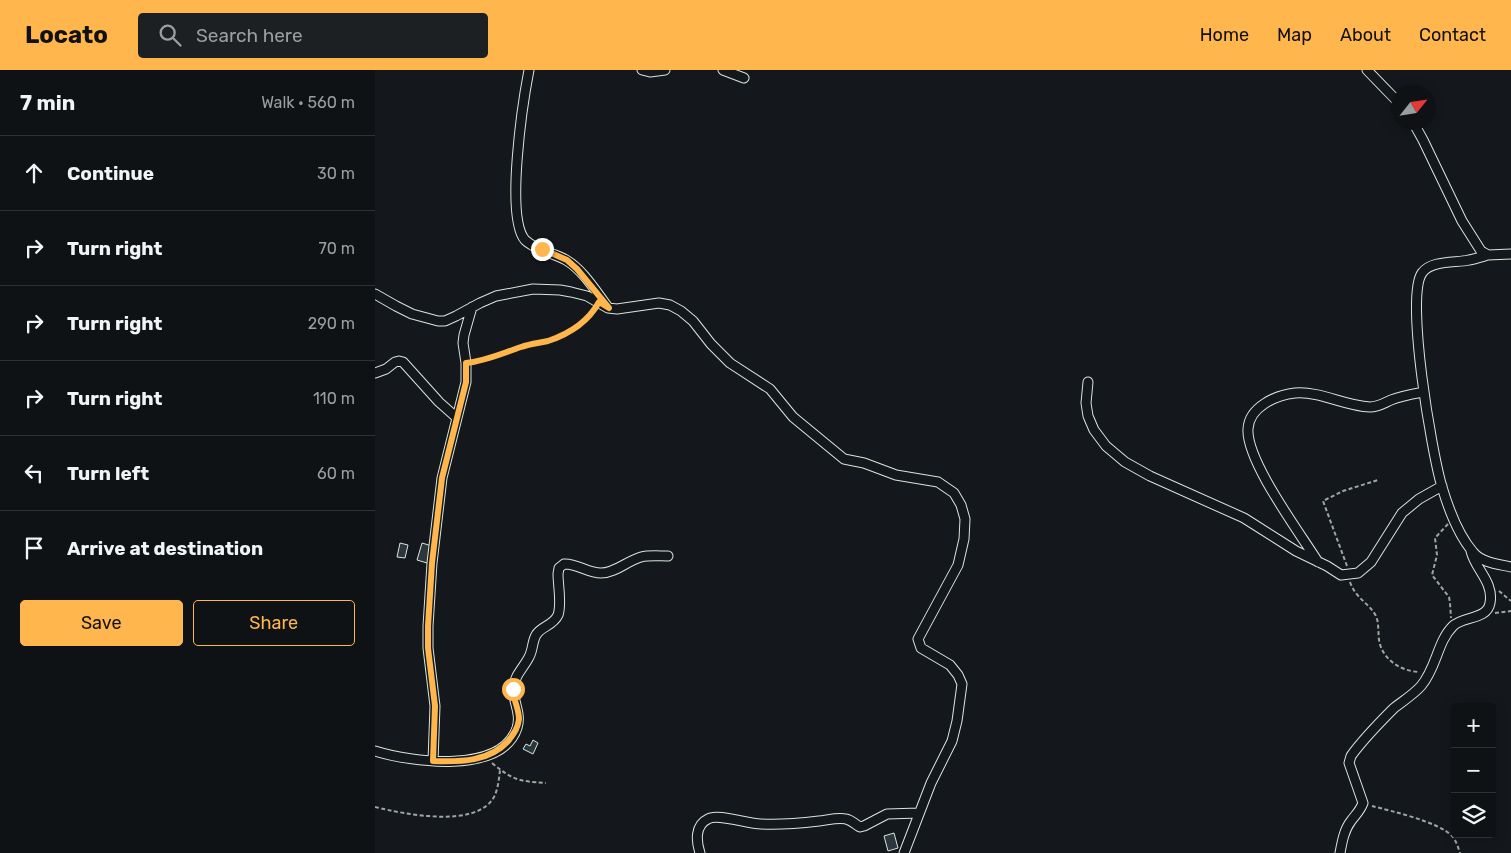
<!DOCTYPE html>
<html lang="en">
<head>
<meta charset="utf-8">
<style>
	:root { --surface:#0f1215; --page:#1d2022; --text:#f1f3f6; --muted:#9b9ea0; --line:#2f3234; --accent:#ffb74d }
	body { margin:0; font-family:Rubik,sans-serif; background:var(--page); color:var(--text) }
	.controls { position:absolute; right:15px; bottom:15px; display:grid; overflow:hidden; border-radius:5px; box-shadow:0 2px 12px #0003 }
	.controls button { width:45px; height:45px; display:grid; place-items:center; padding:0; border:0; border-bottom:1px solid var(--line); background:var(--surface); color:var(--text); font:25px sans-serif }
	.compass { position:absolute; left:1016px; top:15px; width:45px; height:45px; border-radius:50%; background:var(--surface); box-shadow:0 2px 12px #0003; rotate:60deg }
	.stop { position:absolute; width:15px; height:15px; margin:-11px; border:4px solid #ffb74d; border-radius:50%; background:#fff }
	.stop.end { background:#ffb74d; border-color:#fff; box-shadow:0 1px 5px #0008 }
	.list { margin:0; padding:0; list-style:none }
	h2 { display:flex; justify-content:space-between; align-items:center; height:65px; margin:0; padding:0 20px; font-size:21px }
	h2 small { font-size:16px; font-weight:400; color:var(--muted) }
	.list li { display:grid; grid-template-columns:32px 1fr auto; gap:15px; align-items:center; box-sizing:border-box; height:75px; padding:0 20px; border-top:1px solid var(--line) }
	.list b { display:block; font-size:19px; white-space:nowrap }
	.list em { font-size:16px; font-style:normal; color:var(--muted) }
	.actions { display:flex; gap:10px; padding:15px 20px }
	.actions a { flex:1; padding:11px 0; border:1px solid var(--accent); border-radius:5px; text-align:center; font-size:18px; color:var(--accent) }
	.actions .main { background:var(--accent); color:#111 }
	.icon { flex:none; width:28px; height:28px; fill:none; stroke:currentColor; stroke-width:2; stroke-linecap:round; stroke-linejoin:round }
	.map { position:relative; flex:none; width:1136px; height:783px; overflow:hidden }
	header { display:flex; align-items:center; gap:30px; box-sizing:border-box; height:70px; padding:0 25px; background:var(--accent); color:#111 }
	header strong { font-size:24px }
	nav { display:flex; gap:28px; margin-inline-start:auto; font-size:18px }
	.search { width:350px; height:45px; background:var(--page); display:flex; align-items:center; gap:12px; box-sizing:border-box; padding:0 18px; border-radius:5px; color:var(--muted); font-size:19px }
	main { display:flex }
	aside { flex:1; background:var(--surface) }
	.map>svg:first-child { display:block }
</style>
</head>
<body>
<header>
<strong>Locato</strong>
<div class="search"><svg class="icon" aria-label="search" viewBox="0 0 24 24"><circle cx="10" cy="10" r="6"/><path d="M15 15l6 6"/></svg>Search here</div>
<nav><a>Home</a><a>Map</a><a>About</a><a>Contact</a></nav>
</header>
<main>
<aside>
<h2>7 min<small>Walk · 560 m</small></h2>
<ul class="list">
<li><svg class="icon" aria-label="ahead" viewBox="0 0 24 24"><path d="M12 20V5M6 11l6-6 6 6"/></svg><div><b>Continue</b></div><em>30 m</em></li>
<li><svg class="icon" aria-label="right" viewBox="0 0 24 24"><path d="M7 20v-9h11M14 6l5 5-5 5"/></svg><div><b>Turn right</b></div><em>70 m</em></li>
<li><svg class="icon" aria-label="right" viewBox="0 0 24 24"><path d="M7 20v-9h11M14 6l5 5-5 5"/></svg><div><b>Turn right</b></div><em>290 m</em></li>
<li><svg class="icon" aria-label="right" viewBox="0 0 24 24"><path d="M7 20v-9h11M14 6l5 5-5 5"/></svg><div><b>Turn right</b></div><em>110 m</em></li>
<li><svg class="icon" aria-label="left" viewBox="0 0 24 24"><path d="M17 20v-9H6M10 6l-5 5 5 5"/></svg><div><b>Turn left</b></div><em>60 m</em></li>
<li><svg class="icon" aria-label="arrive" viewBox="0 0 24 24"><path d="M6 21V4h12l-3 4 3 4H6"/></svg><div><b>Arrive at destination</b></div></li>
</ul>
<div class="actions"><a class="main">Save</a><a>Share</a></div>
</aside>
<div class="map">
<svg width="1136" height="783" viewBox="0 0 1136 783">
	<rect width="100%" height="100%" fill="#14181c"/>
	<path fill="#2c363c" stroke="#d8e6dc" d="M25 473 33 475 30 488 22 487Z
		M47 473 57 476 52 493 42 490Z
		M158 670 163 673 158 684 148 679 151 674 155 676Z
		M519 763 523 778 513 781 509 766Z"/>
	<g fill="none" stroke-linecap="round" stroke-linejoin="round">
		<g stroke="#d8e6dc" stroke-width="11">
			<path id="street" d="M154 0C148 31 130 147 150 170 160 180 179 183 191 190 208 200 220 220 232 236
				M267 0 275 2 290 0
				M348 0 369 8
				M992 0 1024 33
				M1038 52 1048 70 1087 151 1106 181 1113 185 1136 184
				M1113 185C1106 187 1100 189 1094 190 1081 193 1056 190 1047 203 1030 227 1057 384 1067 417 1073 437 1084 466 1098 482 1107 493 1123 494 1136 497
				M0 224 21 236 37 244 63 251H70L81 246 105 233 121 226 158 219 185 220 196 222 212 226 233 238 242 239 284 233 295 235 306 241 318 251 336 274 355 293 395 319 418 347 469 389 489 393 521 405 563 412 579 423 586 435 590 449 589 469 583 495 543 569 546 578 575 595 583 605 587 614 582 651 577 671 556 713 529 783
				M0 303 11 299 20 292 24 291 28 292 64 332 82 348
				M713 312 711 333 713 346 719 360 731 376 750 392 775 406 869 448 921 481 952 496 966 505 983 503 996 492 1027 443 1044 429 1067 416
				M943 492C925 463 871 391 873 359 874 337 901 325 920 323 946 321 969 336 995 337 1003 337 1009 333 1016 330 1026 326 1038 324 1049 322
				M0 681C36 692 126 705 142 658 148 639 132 627 142 606 146 599 151 593 154 587 158 580 157 572 161 565 166 556 178 556 183 545 187 534 183 516 183 504L184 498 189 494C201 493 213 503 226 503 240 503 252 491 266 487 274 485 284 486 293 486
				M58 691 60 636 53 578V556L57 493 67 408 91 312V293L88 273 89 265 97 237
				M325 783C321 771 320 755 333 749 342 743 373 754 386 754 404 755 427 753 444 751 453 750 463 747 471 749 476 750 480 754 485 757L489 756 512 744 544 743
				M965 783C967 772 969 760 976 751 981 744 985 741 988 733L974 693 976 686C988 669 1004 653 1019 638 1028 631 1039 624 1046 616 1062 597 1062 572 1078 556 1088 546 1112 550 1115 533 1119 512 1100 499 1096 481"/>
		</g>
		<path stroke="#9da8a2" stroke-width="2" stroke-dasharray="4 2.5" stroke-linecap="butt" d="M99 292 149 276 173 270 187 265 210 251 220 239
			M1073 454 1060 468 1062 485 1057 505 1074 527 1075 533 1076 548
			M972 496 948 431 968 421 1003 410
			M975 512C981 529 994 533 1001 546 1004 553 1003 562 1004 570 1007 589 1025 601 1044 602
			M1124 521 1136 531
			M1120 543 1136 541
			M117 693C139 711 144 711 171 713
			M997 736C1016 741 1064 752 1077 766 1081 770 1083 777 1085 783
			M0 737C29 744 101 759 119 727 123 719 124 709 125 700"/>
		<use href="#street" stroke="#14181c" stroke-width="9"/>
	</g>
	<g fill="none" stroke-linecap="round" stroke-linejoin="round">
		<path stroke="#ffb74d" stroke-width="6" d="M138 619C138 629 144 639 144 649 143 658 139 663 134 670 115 692 85 692 58 691L60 636 53 578V556L57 493 67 408 91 312V293C111 291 128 283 146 277 155 274 164 273 173 271 194 264 213 252 224 232L234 238 202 199 192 190 167 179"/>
	</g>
</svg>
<div class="controls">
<button>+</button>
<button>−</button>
<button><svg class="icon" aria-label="layers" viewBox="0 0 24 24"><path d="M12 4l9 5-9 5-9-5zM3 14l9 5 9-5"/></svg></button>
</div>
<svg class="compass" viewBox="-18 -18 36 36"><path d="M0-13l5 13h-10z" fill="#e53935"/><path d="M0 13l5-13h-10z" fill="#9b9ea0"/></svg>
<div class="stop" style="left:138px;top:619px"></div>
<div class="stop end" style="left:167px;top:179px"></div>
</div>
</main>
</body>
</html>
